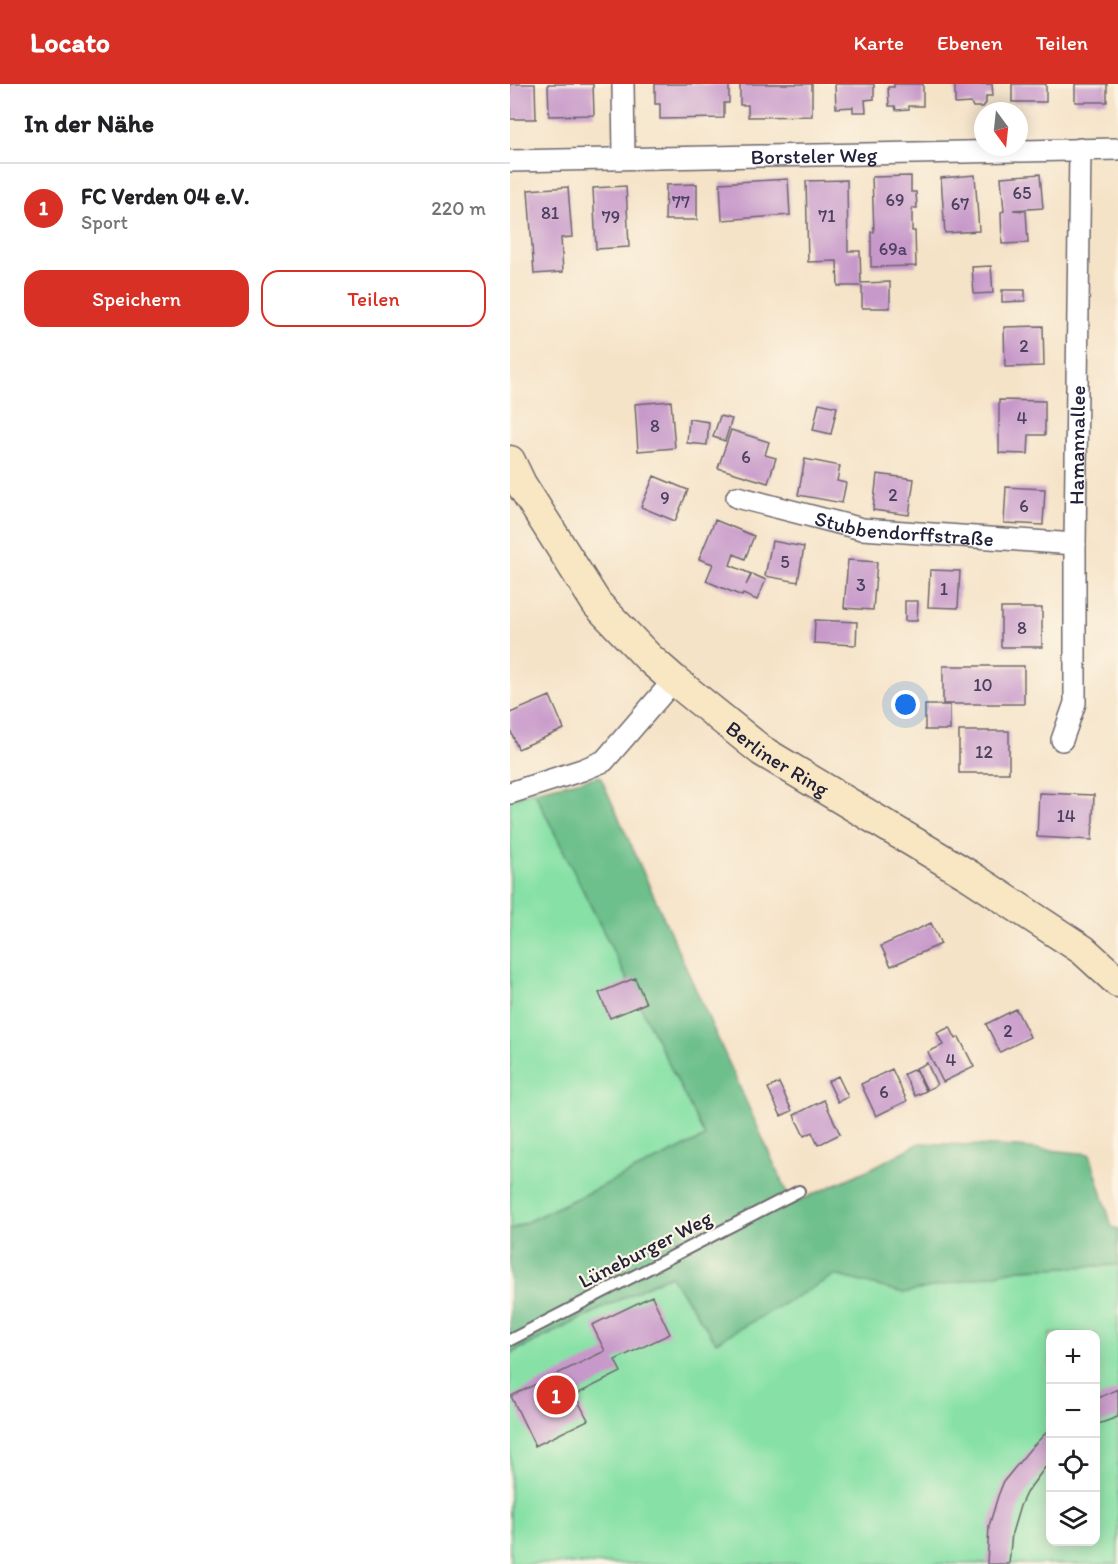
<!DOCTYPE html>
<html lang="de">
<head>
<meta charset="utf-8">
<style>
	:root { --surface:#fff; --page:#f2f2f2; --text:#202124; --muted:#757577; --line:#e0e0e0; --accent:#d93025 }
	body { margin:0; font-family:Itim,sans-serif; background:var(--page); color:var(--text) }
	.controls { position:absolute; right:18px; bottom:18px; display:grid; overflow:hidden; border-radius:12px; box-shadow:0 3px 15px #0003 }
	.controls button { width:54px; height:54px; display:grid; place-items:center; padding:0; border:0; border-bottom:2px solid var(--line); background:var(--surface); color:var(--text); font:30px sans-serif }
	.compass { position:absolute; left:464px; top:18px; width:54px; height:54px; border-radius:50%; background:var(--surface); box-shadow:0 3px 15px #0003; rotate:165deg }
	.you { position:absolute; left:396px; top:621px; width:21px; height:21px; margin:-15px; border:4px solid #fff; border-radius:50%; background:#1a73e8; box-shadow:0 0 0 9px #1a73e833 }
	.badge { display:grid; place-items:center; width:39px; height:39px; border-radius:50%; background:var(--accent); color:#fff; font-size:20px; font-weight:700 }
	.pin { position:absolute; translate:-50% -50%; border:3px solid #fff; box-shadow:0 2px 6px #0006 }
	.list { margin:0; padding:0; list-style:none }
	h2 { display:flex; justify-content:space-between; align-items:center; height:78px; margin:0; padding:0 24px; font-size:26px }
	h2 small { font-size:20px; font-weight:400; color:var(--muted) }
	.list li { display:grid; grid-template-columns:39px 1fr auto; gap:18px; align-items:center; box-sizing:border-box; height:90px; padding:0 24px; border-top:2px solid var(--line) }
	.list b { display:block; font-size:22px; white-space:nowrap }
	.list p { margin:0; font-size:20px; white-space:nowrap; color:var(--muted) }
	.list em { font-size:20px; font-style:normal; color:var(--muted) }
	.actions { display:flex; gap:12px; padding:18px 24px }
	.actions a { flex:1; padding:14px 0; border:2px solid var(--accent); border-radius:18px; text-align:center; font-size:21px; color:var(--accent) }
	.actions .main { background:var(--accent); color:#fff }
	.icon { flex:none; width:33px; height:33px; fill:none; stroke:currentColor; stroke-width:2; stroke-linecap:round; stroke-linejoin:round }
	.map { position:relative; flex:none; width:608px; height:1480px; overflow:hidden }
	header { display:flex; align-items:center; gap:36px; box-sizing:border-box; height:84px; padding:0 30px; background:var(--accent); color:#fff }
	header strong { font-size:28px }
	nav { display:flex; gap:33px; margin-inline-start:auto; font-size:21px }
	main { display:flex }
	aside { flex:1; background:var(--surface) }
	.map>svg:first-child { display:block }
</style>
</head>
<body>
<header>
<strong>Locato</strong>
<nav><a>Karte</a><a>Ebenen</a><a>Teilen</a></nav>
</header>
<main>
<aside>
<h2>In der Nähe<small></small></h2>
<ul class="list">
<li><span class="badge">1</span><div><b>FC Verden 04 e.V.</b><p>Sport</p></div><em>220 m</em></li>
</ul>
<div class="actions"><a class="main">Speichern</a><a>Teilen</a></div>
</aside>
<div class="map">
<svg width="608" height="1480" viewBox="0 0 608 1480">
	<rect width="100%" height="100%" fill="#fcf5e5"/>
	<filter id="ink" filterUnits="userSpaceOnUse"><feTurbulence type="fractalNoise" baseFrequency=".0167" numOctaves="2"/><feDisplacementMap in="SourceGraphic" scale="12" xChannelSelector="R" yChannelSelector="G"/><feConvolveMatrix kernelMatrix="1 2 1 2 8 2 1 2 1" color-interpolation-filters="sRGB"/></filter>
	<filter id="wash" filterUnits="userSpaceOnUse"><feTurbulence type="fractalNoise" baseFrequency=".008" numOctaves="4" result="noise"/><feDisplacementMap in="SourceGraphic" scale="24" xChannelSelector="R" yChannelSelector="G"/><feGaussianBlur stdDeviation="1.35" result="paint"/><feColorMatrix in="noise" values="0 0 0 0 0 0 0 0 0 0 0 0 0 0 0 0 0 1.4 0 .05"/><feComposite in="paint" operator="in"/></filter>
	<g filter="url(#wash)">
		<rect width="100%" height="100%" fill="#f5e3c8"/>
		<path fill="#87e1a6" stroke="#548270" stroke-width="1.5" fill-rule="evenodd" d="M24 707 195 1053 0 1146V715Z
			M608 1181V1480H0V1270L160 1191H325L394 1208 510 1185ZM540 1250H586V1458H540Z"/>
		<path fill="#6dbf8b" stroke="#487063" stroke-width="1.5" d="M90 692 282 1120 364 1083 410 1059 507 1063 580 1070 602 1143 608 1145V1181L510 1185 394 1209 325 1191 206 1258 160 1191 0 1269V1146L195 1053 24 707Z"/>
		<g id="blocks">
			<path fill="#c799ca" d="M0 0H25L26 35H0Z
				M38 0H83L84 31 39 32Z
				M145 0H219V19H214V34L150 35V20H145Z
				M230 0H302V32L238 33V21H230Z
				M325 0H364V15L355 16 356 28H343V23L326 24Z
				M384 0H413V22H399V25L386 26 385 22H379L378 3H384Z
				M445 0H482L483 12H476V19L473 23H463L461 19 445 20Z
				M502 0H536V18H502Z
				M565 0H597V18H565Z
				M530 90 533 124 503 126 516 127 518 159 492 160 491 128 494 127 491 93Z
				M465 91 469 147 435 149 431 94Z
				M401 92V108H406L407 124H402V147H405L406 182 361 183V148H364L362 93Z
				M278 95 280 131 212 136 210 99Z
				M337 96 338 167H350L351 199 380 198V224H352V202H328L327 177 298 178 296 97Z
				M187 100V136H155L156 101Z
				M116 102 119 163 86 165 83 104Z
				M58 103 62 153 51 154 53 188 24 190 18 106Z
				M481 182 483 209 464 210 462 183Z
				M492 206H515V217L492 218Z
				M533 242 534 282 495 283 494 243Z
				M489 316 535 317V351H519L518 370 489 369Z
				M161 317 165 364 128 367 125 320Z
				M309 319 327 323 321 350 303 346Z
				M210 332 222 335 215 357 203 353Z
				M179 335 199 338 197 361 177 359Z
				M221 346 259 358 255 371 266 374 258 399 208 384Z
				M295 375 330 382 327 397 336 399 332 419 288 411Z
				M367 390 404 395 399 431 363 426Z
				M144 392 178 406 165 437 131 423Z
				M496 403 535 405 533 441 494 439Z
				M205 436 244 452 235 475 224 470 220 481 241 490 236 501 242 490 256 496 247 516 233 510 232 512 196 497 203 480 189 475Z
				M262 457 294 463 288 498 255 492Z
				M338 476 367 478 363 526 334 524Z
				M420 486 450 487 448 524 418 523Z
				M395 517H408L407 537H395Z
				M491 524H532V563H491Z
				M305 536 347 538 346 561 304 559Z
				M433 582H514V620H433Z
				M40 612 54 645 8 665 0 645V629Z
				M415 621H440V646H415Z
				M449 647H499V689H449Z
				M529 709 584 711 582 756 527 753Z
				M421 839 431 860 381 882 371 862Z
				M125 894 136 919 100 934 89 909Z
				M506 925 520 953 490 968 476 940Z
				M440 943 446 955 449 953 464 983 433 998 418 968 433 961 427 949Z
				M417 979 427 1001 417 1006 406 984Z
				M382 985 397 1017 366 1032 351 1000Z
				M405 985 416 1007 405 1012 394 990Z
				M328 992 338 1013 328 1018 318 997Z
				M269 999 282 1027 271 1032 258 1004Z
				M314 1016 330 1050 308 1061 302 1048 294 1052 284 1031Z
				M142 1212 160 1250 105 1276 111 1288 65 1311 78 1336 25 1362 1 1312 95 1267 82 1241Z
				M608 1305V1333L586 1341V1315Z
				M540 1345V1377L516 1409 510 1422 502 1449 499 1480H477L479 1442 488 1412 494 1397 520 1365Z"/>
		</g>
	</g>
	<g filter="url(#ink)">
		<use href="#blocks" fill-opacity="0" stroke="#6c666c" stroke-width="1.5"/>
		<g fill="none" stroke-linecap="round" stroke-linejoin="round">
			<g stroke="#6c666c" stroke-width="14">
				<path id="lane" d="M0 1256 289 1107"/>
			</g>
			<g stroke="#6c666c" stroke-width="24">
				<g id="street">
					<path d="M113 0 114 74"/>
					<path id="s1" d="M0 77 608 65"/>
					<path id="s2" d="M227 413 352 445 565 460"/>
					<path id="s3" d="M552 656 565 619V460L570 65"/>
					<path d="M0 709 72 686 94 677 164 596"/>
				</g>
			</g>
			<g stroke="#6c666c" stroke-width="33">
				<g id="secondary">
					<path id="s4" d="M0 377 11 400 87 520 139 574 164 596 252 667 460 792 573 866 608 898"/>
				</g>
			</g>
			<use href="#lane" stroke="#fff" stroke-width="10"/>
			<use href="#street" stroke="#fff" stroke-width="21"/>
			<use href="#secondary" stroke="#f9e7c3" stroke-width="30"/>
		</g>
	</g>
	<g text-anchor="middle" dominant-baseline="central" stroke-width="4.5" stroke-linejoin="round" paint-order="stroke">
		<g font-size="18" fill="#4b405f">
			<text x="512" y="109">65</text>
			<text x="385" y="116">69</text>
			<text x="171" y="118">77</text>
			<text x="450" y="120">67</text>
			<text x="40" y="129">81</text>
			<text x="317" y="132">71</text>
			<text x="101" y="133">79</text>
			<text x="383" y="165">69a</text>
			<text x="514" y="262">2</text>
			<text x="512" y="334">4</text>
			<text x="145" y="342">8</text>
			<text x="236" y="373">6</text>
			<text x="383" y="411">2</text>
			<text x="155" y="414">9</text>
			<text x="514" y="422">6</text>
			<text x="275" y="478">5</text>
			<text x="351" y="501">3</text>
			<text x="434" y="505">1</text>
			<text x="512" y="544">8</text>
			<text x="473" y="601">10</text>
			<text x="474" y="668">12</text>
			<text x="556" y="732">14</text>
			<text x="498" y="947">2</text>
			<text x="441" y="976">4</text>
			<text x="374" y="1008">6</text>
		</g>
		<g font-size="21" fill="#22223b" stroke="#fcf5e5">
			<text stroke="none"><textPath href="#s1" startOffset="304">Borsteler Weg</textPath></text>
			<text stroke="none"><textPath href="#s3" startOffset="297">Hamannallee</textPath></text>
			<text stroke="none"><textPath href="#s2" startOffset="171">Stubbendorffstraße</textPath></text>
			<text stroke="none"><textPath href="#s4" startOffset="406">Berliner Ring</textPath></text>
			<text transform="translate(135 1165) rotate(-27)">Lüneburger Weg</text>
		</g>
	</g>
</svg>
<div class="controls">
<button>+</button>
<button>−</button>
<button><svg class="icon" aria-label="locate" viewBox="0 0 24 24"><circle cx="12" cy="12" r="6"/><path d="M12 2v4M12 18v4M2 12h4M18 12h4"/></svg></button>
<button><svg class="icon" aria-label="layers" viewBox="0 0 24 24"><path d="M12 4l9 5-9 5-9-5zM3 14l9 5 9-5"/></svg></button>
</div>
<svg class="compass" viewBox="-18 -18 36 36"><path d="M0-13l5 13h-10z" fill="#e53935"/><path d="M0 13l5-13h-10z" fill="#757577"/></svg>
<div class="you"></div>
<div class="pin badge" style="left:46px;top:1311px">1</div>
</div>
</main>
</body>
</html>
